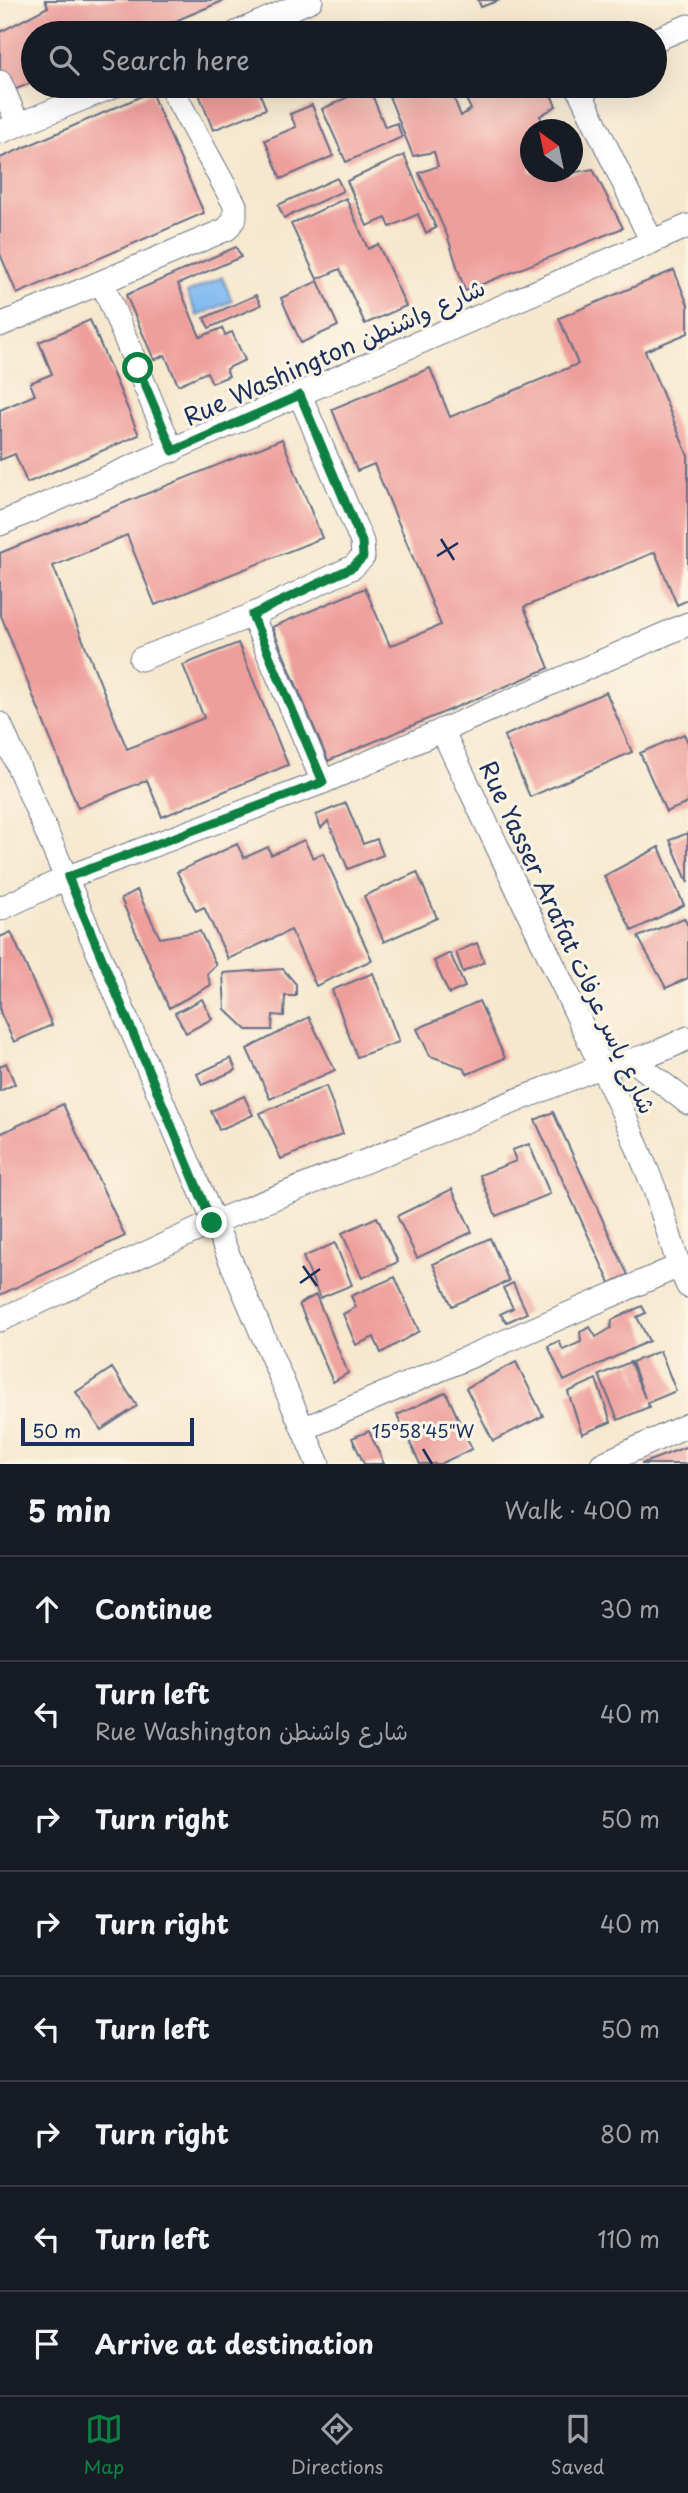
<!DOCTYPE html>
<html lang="en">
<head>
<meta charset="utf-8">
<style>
	:root { --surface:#171b24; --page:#242831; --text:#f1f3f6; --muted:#9ea1a6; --line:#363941; --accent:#0b8043 }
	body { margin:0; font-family:"Playpen Sans","Playpen Sans Arabic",sans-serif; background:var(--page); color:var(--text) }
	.compass { position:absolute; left:520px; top:119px; width:63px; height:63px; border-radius:50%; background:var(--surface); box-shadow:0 7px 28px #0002; rotate:327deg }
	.scale { position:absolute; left:21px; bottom:18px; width:173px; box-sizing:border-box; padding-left:7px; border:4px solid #1b2f5e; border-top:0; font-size:19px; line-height:24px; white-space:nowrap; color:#1b2f5e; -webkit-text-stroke:5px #fcf5e5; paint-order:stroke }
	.stop { position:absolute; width:21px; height:21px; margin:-16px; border:5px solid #0b8043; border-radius:50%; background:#fff }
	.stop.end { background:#0b8043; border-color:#fff; box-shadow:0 2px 7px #0008 }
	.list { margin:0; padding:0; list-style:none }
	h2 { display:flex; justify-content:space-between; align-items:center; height:91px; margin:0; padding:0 28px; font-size:30px }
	h2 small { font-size:23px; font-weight:400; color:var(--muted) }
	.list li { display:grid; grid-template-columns:46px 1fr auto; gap:21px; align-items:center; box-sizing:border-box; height:105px; padding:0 28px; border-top:2px solid var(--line) }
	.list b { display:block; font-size:26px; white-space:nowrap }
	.list p { margin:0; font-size:23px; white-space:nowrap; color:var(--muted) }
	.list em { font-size:23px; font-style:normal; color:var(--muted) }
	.icon { flex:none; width:38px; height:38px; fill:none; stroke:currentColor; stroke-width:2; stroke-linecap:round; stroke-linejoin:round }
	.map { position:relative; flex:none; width:688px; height:1464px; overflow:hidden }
	.search { position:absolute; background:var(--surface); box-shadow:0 7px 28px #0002; left:21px; right:21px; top:21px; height:77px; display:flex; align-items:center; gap:18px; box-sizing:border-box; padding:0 24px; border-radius:38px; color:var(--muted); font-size:26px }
	.sheet { height:931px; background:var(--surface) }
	nav { display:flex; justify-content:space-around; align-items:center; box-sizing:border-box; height:98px; border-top:2px solid var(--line); background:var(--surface); font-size:19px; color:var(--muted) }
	nav a { display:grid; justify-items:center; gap:4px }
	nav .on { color:var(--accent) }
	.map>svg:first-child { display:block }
</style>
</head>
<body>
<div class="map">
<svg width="688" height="1464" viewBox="0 0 688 1464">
	<rect width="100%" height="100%" fill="#fcf5e5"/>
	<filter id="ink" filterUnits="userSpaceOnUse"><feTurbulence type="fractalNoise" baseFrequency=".0143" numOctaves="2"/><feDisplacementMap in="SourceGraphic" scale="14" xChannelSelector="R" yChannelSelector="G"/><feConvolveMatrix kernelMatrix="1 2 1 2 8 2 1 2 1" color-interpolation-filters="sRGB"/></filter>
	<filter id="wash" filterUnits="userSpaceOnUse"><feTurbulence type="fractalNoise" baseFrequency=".00686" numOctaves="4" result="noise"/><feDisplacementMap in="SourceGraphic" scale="28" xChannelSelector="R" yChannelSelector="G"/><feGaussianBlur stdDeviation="1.57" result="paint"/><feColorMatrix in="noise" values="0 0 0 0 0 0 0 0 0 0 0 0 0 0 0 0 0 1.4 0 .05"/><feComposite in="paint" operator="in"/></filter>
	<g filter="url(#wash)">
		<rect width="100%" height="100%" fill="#f6e8cf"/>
		<path fill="#80b9f1" stroke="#4e74a8" stroke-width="2" d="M222 277 232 301 197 316 187 293Z"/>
		<g id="blocks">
			<path fill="#ee9e9b" d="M45 0H225L147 33H33V82L0 96V32L48 7Z
				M478 0H500L481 7Z
				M196 86H257L266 109 213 130Z
				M413 86H449L461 116 471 109 459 86H547L556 106 540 116 546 130H530V172H565L566 174 593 169 623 228 465 291 447 235 419 173 438 166 434 152 413 156 389 96Z
				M369 87 385 127 397 123 402 137 346 162 322 109Z
				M151 92 204 213 17 294 0 254V158Z
				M312 105 333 156 281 179 265 140 296 127 290 114Z
				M404 155 436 228 426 233 418 214 390 227 386 218 367 226 347 181Z
				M337 178 343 191 284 218 278 205Z
				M346 198 368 249 378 244 406 306 365 324 340 269 317 279 291 224Z
				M236 247 241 257 178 284 200 337 222 328 225 335 232 332 245 360 226 369 229 376 212 383 207 372 178 385 165 355 154 360 126 295Z
				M674 270 688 305V333L645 351 688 456V600L677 605 655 552 524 607 549 668 328 761 272 627 365 588 390 646 441 625 374 464 357 471 332 409 430 368 450 417 578 364 559 318Z
				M318 281 338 326 301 343 281 298Z
				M256 295 261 305 209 328 204 318Z
				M90 320 139 435 27 483 15 454 0 460V410L35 395 30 383 52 374 39 342Z
				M282 439 322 538 155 605 127 535 53 566 127 749 204 718 183 665 238 643 288 765 162 817 147 780 78 808 0 613V553Z
				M606 692 632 752 530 797 504 736Z
				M684 734 688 743V803L666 812 640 753Z
				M346 803 363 844 377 839 383 855 348 869 328 821 321 828 316 815Z
				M688 833V883L670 840Z
				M304 840 313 858 323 853 372 960 316 986 291 930 228 959 204 907 196 911 177 872 237 844 244 858 268 847 271 855Z
				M659 847 684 905 632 931 604 876Z
				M417 872 437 918 384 942 364 896Z
				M137 890 160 938 200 931 216 965 207 974 211 985 169 1008 121 899Z
				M684 918 688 926V978L666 988 638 937Z
				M11 932 52 1025 14 1042 0 1012V937Z
				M477 943 484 962 463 972 456 952Z
				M450 953 465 987 449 994 434 961Z
				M283 969 296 984V996H285L284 1016 273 1015 272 1030H247L225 1009 223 973Z
				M373 973 399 1042 357 1057 332 990Z
				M202 999 212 1019 186 1033 175 1013Z
				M479 1001 505 1058 468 1074 462 1067 430 1056 417 1029Z
				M309 1017 335 1070 270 1099 247 1049Z
				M231 1058 236 1070 202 1085 197 1074Z
				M6 1063 15 1084 0 1091V1066Z
				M326 1086 343 1134 281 1159 260 1113Z
				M244 1096 253 1115 219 1130 211 1111Z
				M63 1104 125 1236 0 1295V1134Z
				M553 1112 628 1275 610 1283 535 1120Z
				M529 1144 550 1194 496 1216 480 1175 516 1161 512 1150Z
				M452 1189 472 1232 417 1258 397 1216Z
				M377 1217 398 1262 362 1278 342 1233Z
				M490 1238 509 1281 452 1306 433 1264Z
				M335 1243 352 1285 320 1298 303 1257Z
				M395 1277 419 1331 381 1353 374 1337 356 1345 343 1314 356 1307 351 1296Z
				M513 1283 527 1313 507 1322 500 1314 513 1308 503 1288Z
				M316 1295 348 1373 333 1382 299 1304Z
				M642 1306 646 1313 637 1317 649 1341 564 1381 548 1346 559 1341 563 1350 581 1342 580 1332 590 1327 596 1337 611 1328 612 1320Z
				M660 1351 676 1391 647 1403 649 1407 618 1420 599 1375 630 1362 645 1398 632 1362Z
				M516 1362 543 1416 493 1441 466 1388Z
				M112 1368 137 1406 101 1430 76 1392Z
				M596 1379 611 1422 582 1434 568 1392Z
				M446 1392 472 1449 440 1464H420L397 1415Z
				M369 1431 384 1464H364L352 1438Z
				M688 1446V1464H641Z"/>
		</g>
	</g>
	<g filter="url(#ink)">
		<use href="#blocks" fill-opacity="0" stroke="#687086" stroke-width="2"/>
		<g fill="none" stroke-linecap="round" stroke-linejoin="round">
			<g stroke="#687086" stroke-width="25">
				<path id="street" d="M236 33 311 0
					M655 40 688 26
					M0 82 18 124
					M579 86V90L652 242
					M0 132 114 86
					M102 282 172 451
					M0 325 227 229 235 218V205L170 86
					M0 524 688 226
					M252 615 323 782
					M141 659 252 615 353 567 363 557 362 542 300 395
					M0 724 318 1464
					M442 730 622 1110 655 1190 679 1266 688 1286
					M0 909 68 877 323 782 688 624
					M634 1061 688 1103
					M0 1320 212 1223 602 1066C636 1061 658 1053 688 1038
					M303 1429 679 1266 688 1268
					M602 1464 688 1425"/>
			</g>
			<use href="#street" stroke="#fff" stroke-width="23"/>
		</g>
	</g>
	<g fill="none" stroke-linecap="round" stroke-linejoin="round" filter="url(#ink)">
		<path stroke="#0b8043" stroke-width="9" d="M138 368 173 451 300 395 362 542 363 557 353 567 252 615 323 782 68 877 212 1223"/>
	</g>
	<path fill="none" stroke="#1b2f5e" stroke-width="2.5" d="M441 539 454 560M437 556 458 543M303 1266 317 1286M300 1283 320 1269M423 1449 432 1464"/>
	<g text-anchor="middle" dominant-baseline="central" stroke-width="6" stroke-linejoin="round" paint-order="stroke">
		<g font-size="24" fill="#1b2f5e" stroke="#fcf5e5">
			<text transform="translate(334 351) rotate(-24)">Rue Washington شارع واشنطن</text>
			<text transform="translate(569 937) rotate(65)">Rue Yasser Arafat شارع ياسر عرفات</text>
		</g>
	</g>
	<g font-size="18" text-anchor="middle" fill="#1b2f5e" stroke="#fcf5e5" stroke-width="6" stroke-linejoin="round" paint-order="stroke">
		<text x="423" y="1438">15°58'45"W</text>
	</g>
</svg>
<svg class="compass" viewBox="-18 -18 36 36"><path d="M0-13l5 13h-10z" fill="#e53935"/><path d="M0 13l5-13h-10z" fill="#9ea1a6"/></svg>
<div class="scale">50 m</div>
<div class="stop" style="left:138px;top:368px"></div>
<div class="stop end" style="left:212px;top:1223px"></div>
<div class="search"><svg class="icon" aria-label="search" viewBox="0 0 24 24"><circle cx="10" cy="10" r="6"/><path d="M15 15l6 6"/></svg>Search here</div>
</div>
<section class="sheet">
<h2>5 min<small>Walk · 400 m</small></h2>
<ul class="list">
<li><svg class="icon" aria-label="ahead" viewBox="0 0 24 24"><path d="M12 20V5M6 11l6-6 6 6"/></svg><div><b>Continue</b></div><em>30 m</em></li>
<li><svg class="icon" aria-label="left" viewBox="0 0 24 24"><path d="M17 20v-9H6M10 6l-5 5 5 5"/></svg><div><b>Turn left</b><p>Rue Washington شارع واشنطن</p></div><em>40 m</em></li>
<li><svg class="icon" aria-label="right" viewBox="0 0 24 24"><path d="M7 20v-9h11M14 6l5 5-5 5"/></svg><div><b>Turn right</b></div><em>50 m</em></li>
<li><svg class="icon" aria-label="right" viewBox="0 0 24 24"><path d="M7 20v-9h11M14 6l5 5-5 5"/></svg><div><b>Turn right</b></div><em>40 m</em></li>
<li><svg class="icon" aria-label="left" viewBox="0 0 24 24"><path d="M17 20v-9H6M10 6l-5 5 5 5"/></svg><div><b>Turn left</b></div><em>50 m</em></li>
<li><svg class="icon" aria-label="right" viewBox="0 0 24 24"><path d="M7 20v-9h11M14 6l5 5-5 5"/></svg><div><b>Turn right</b></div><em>80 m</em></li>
<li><svg class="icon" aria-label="left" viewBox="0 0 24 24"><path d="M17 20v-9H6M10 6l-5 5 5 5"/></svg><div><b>Turn left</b></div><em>110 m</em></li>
<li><svg class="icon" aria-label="arrive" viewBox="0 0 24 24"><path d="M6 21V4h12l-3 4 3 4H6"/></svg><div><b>Arrive at destination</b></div></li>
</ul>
</section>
<nav>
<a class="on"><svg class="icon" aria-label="map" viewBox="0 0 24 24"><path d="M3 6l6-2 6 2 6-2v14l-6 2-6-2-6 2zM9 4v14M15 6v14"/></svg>Map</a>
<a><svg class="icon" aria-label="directions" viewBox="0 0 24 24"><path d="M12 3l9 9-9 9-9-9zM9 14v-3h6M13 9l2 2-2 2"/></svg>Directions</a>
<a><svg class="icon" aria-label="saved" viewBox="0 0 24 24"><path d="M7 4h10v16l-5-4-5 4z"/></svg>Saved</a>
</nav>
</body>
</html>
